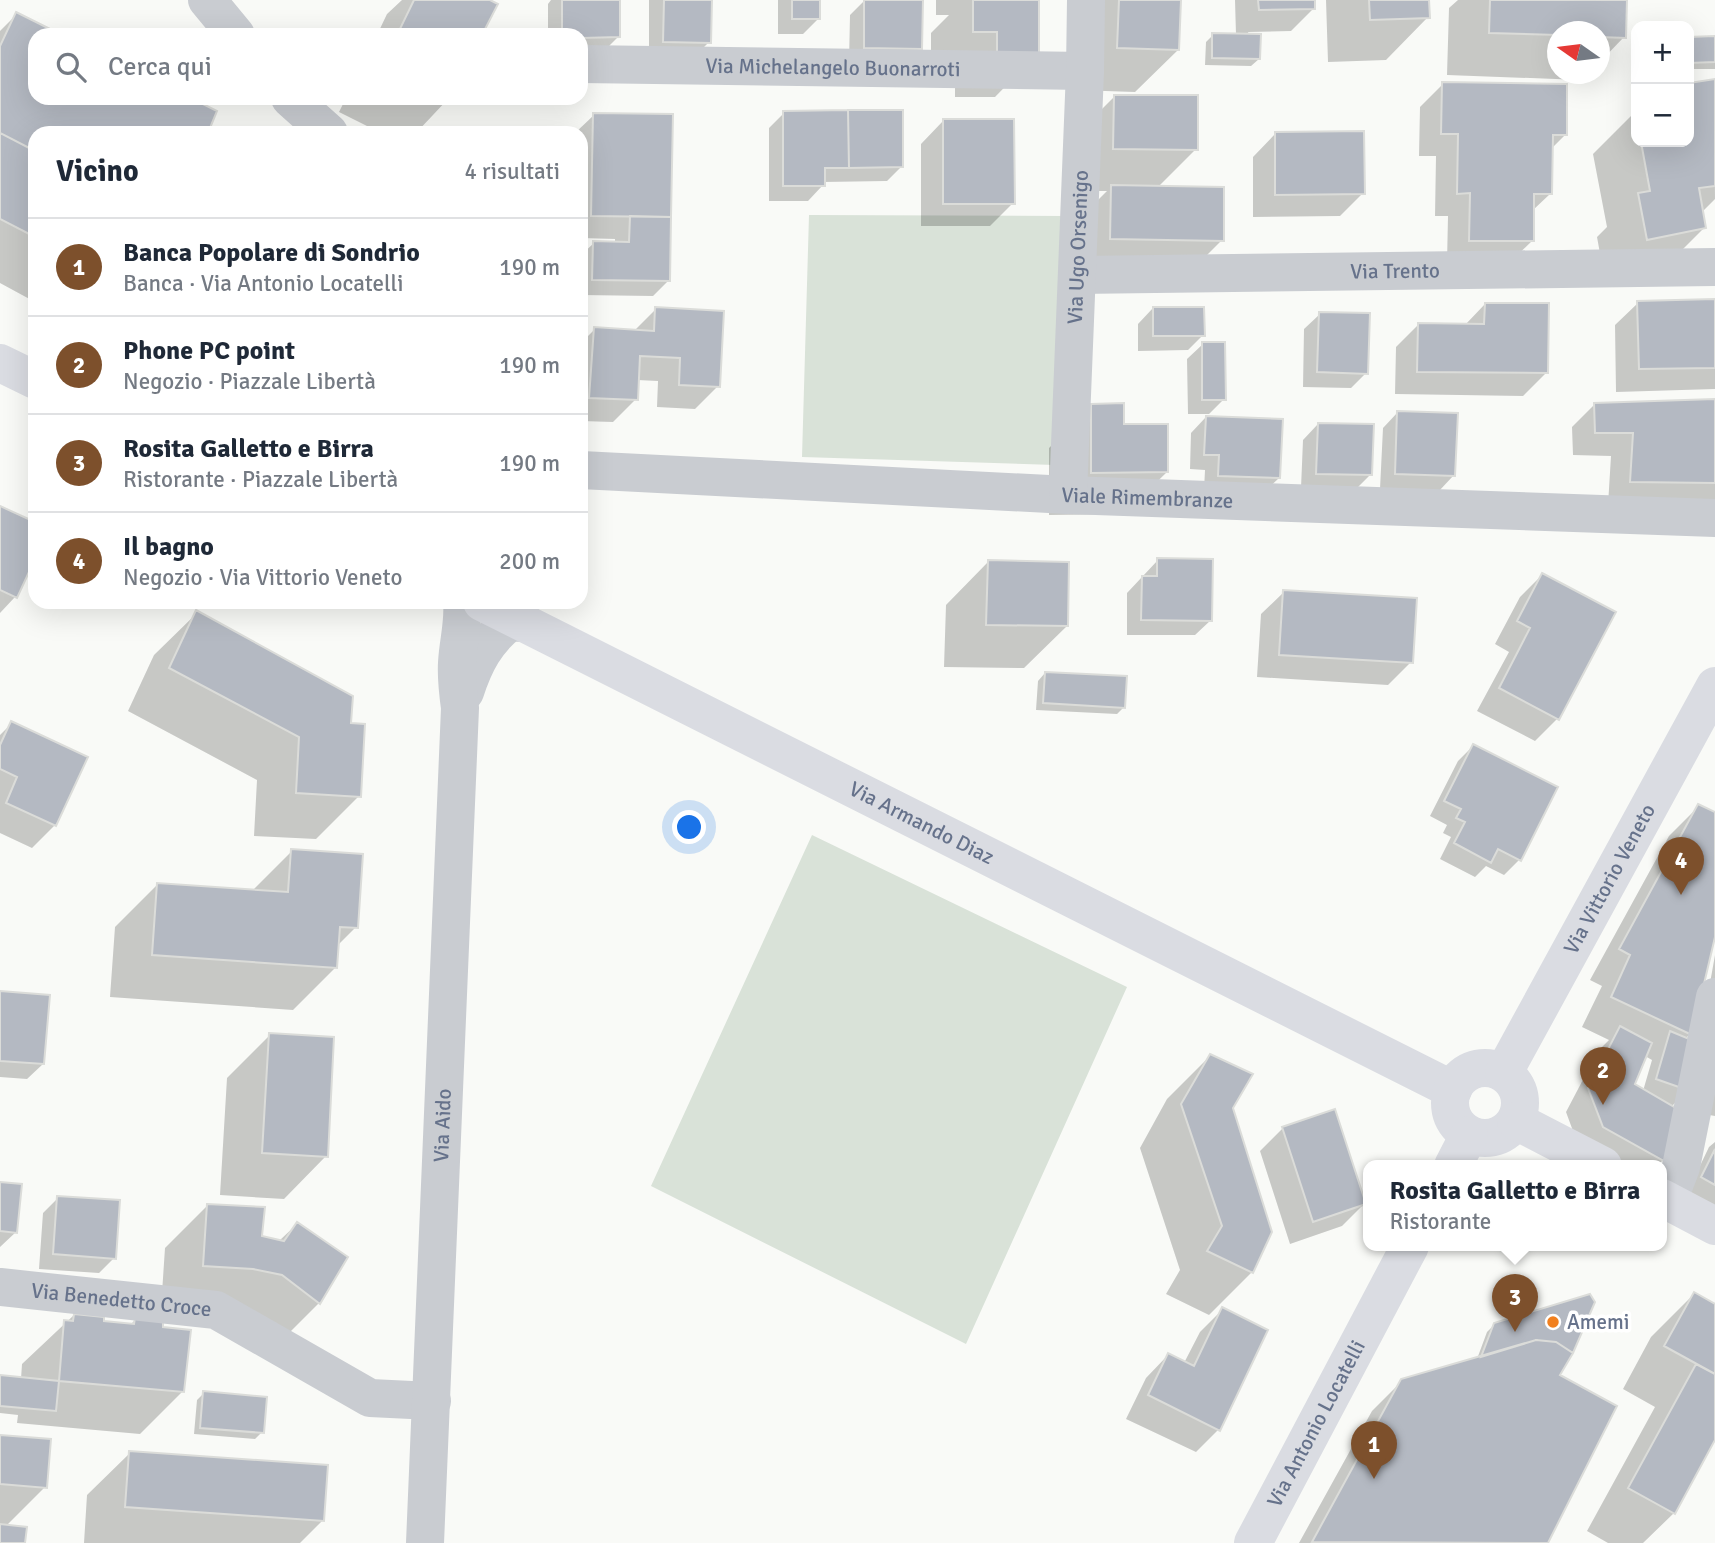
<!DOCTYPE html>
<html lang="it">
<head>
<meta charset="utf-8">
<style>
	:root { --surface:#fff; --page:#f6f6f7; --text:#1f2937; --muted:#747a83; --line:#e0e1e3; --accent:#7d502c }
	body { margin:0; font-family:Signika,sans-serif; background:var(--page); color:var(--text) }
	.controls { position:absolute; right:21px; top:21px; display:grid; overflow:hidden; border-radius:14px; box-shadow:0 7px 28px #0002 }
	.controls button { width:63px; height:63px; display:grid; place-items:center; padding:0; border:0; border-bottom:2px solid var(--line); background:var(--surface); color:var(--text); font:35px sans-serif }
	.compass { position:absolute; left:1547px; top:21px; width:63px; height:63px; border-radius:50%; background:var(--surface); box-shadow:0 7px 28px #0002; rotate:284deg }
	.you { position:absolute; left:690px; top:828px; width:24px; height:24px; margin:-18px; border:5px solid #fff; border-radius:50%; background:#1a73e8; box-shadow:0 0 0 10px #1a73e833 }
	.badge { display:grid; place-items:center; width:46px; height:46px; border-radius:50%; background:var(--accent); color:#fff; font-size:23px; font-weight:700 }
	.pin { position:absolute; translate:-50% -58px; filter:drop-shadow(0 2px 4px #0008) }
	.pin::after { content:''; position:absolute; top:37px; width:24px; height:21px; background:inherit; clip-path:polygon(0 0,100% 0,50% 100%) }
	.popup { position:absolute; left:1363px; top:1160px; width:304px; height:91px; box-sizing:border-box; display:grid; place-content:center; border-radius:14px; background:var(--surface); filter:drop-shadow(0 2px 5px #0005); font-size:23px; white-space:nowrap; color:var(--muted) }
	.popup b { font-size:26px; color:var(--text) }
	.popup::after { content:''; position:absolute; left:50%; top:100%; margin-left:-14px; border:14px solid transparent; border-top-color:var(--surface) }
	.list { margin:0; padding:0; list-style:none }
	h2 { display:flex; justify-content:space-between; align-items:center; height:91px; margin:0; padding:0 28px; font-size:30px }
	h2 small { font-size:23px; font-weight:400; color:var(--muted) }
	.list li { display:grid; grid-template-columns:46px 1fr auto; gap:21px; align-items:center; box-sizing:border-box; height:98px; padding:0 28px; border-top:2px solid var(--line) }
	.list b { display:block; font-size:26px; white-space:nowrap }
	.list p { margin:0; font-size:23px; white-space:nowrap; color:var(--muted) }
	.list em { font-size:23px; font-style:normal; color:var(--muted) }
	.icon { flex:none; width:38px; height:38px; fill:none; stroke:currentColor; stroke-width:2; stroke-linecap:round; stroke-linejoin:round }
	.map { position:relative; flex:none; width:1715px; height:1543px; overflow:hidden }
	.search { position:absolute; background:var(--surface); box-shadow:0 7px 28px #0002; left:28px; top:28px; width:560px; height:77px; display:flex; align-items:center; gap:18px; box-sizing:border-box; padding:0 24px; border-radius:21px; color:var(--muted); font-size:26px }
	.panel { position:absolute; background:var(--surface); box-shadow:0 7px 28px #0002; left:28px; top:126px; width:560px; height:483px; border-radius:21px }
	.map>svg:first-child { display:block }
</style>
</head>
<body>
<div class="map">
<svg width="1715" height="1543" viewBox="0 0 1715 1543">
	<rect width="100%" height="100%" fill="#f9faf7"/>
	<path fill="#d9e2d8" d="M809 215 1065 216 1055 465 802 457Z
		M812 835 1127 987 966 1344 651 1186Z"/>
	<path fill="#0003" fill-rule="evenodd" d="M402 0H486L480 35H377L387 14Z
		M551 0H618L619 36 603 52H581V35H548V4Z
		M649 0H710L709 42 694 57 649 56Z
		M778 0H818V19L803 34H778Z
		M865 0 920 48 905 63H849L850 15Z
		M936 0H1037V54L995 97H955V74H931V33L949 15H936Z
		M1092 0H1179L1178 50 1135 92 1075 90Z
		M1235 0H1313L1314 8 1291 31 1248 32 1259 59 1251 66 1205 65 1206 42 1213 35H1236Z
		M1326 0H1428V17L1386 60 1328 62Z
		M1458 0H1626L1624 37 1600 62V32H1558V74H1588L1581 80 1447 75 1449 8Z
		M17 14 58 35H35V98H187L206 133H35V302L0 283V31Z
		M1715 38V69H1689V39Z
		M1714 81 1715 199 1702 212 1704 228 1662 270 1605 281 1597 237 1607 227 1593 154 1636 111V142H1689V85Z
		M1443 84 1565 135 1551 149 1550 194 1532 211V241L1509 263H1447L1448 216H1435L1436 156H1419L1420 107Z
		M1114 97 1196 149 1158 187 1222 240 1179 283 1068 281 1069 229 1107 191H1071L1072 139Z
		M346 98H449L416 133H381L339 112Z
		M784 113 902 166 887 181 823 182V185L808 201H769V128Z
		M594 115 668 281 653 296 581 295V255L594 243H615V239L581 238V133H575Z
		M943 121 1013 203 990 226H921V144Z
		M1275 134 1363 193 1340 216 1253 217V157Z
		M1715 301V389L1616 392 1615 325 1638 303Z
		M1485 304 1546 373 1523 396 1395 394 1396 347 1419 324 1465 325Z
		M1153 308 1203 335 1188 350 1138 351V324Z
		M656 309 718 386 695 409 657 407 658 381 637 380 636 399 613 422 581 421V343L595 329 634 331Z
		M1320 314 1366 373 1351 388 1303 387 1304 329Z
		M1203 344 1224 399 1209 414H1188L1187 359Z
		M1715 401V503L1608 505 1611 456 1573 455 1572 427 1595 404Z
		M1092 406 1123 426 1167 472 1124 514 1049 515V448Z
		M1398 412 1454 475 1439 491 1380 489 1383 428Z
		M1206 417 1279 478 1263 493 1204 490 1205 470 1190 469 1191 433Z
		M1318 424 1370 475 1355 490 1301 488 1303 440Z
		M0 508 35 524V555L15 597 0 613Z
		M1158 560 1211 620 1195 635H1127V593Z
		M988 562 1067 626 1024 668 944 667 946 605Z
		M1542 575 1557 719 1535 741 1477 711 1509 652 1495 644 1520 597Z
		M1284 592 1411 662 1388 685 1257 677 1261 614Z
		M197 613 349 724 359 796 316 839 254 836 257 780 128 711 154 655Z
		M1045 673 1124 707 1117 714 1036 710 1038 681Z
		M12 723 55 825 32 848 0 833V735Z
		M1473 746 1519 860 1504 875 1486 866 1475 877 1440 859 1451 837 1443 833 1447 825 1430 816 1458 761Z
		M1699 806 1715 814V930L1690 1034 1685 1039 1699 1045 1715 955V1116L1687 1111 1691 1087 1671 1107 1663 1160 1657 1166H1609L1580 1150 1566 1112 1598 1051 1609 1040 1582 1027 1602 986 1590 980 1669 836ZM1645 1056 1652 1060 1643 1091 1633 1085Z
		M292 851 356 927 337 946 335 968 293 1010 110 997 115 927 158 884 252 891Z
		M0 993 43 1064 27 1079 0 1077Z
		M270 1035 326 1156 284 1199 220 1195 227 1078Z
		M1210 1056 1231 1108 1270 1232 1252 1272 1209 1315 1166 1294 1180 1270 1140 1148 1167 1099Z
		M1283 1128 1364 1204 1342 1226 1290 1244 1260 1151Z
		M1715 1142V1208L1687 1193 1709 1147Z
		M0 1184 16 1232 0 1247Z
		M58 1198 114 1258 99 1273 39 1269 43 1213Z
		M208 1205 260 1237 279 1241 297 1224 346 1257 319 1303 276 1346 161 1308 165 1248Z
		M1694 1294 1715 1306V1437L1674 1513 1643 1543H1608L1587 1531 1655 1407 1623 1389 1651 1337Z
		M1222 1310 1218 1430 1196 1452 1126 1419 1146 1378 1168 1355 1184 1363 1200 1332Z
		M74 1315 102 1323 130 1325 135 1320 183 1391 140 1434 17 1423 18 1415 0 1413V1377L21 1379 22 1364Z
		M1495 1324 1558 1376 1615 1407 1546 1543H1299L1372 1411 1402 1381 1477 1359 1487 1332Z
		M204 1393 262 1432 255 1439 194 1434 197 1400Z
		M0 1436 45 1487 6 1526 23 1543H0Z
		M130 1453 322 1521 300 1543H84L87 1495Z"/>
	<path fill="#b4b9c2" stroke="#dbdcd9" stroke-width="2" d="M414 0H490L498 4 482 35H397Z
		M562 0H620V37L581 38V35H562Z
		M664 0H712L711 43 663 42Z
		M792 0H820V19H792Z
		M864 0H923L922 49 864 48Z
		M973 0H1039V55H997V32H973Z
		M1119 0H1181L1179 50 1117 48Z
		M1258 0H1315V9L1259 10Z
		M1369 0H1429L1430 18 1370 20Z
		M1490 0H1627L1626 38 1600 37V32H1558V35L1489 33Z
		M16 12 62 35H35V98H191L217 111 208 133H35V151L0 133V46Z
		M1212 33 1261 34 1260 59 1212 58Z
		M1715 36V62L1689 63V37Z
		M1715 79V186L1699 188 1706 228 1647 240 1638 193 1650 191 1641 142H1689V83Z
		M1442 82 1567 84V135H1553L1552 194H1534V241H1469L1470 193 1457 194 1458 134H1441Z
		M1114 95H1198V150L1113 149Z
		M848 110H903V167L849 168Z
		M848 110 849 168H825V186H783V111Z
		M593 113 673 114 671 217 591 216Z
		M943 119H1014L1015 204H943Z
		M1364 131 1365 194 1275 195V132Z
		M0 133 35 151V237L0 219Z
		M1111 185 1224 187V241L1110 239Z
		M630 216 671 217 670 281 592 280 593 241 629 242Z
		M1715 299V368L1639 369 1637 301Z
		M1485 303H1549L1548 373 1417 372 1418 323 1484 324Z
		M655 307 724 311 720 387 679 385 680 358 640 356 638 400 589 398 594 327 654 331Z
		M1153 307H1204L1205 336H1153Z
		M1319 312 1370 313 1368 374 1317 372Z
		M1202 342H1225L1226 400H1202Z
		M1715 399V483L1630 482 1633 433H1595L1594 403Z
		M1124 403V424H1168V472L1091 473V404Z
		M1397 411 1458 413 1455 476 1395 474Z
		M1206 416 1283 419 1280 478 1218 476 1219 455H1204Z
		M1318 423 1374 424 1372 475 1316 474Z
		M0 506 35 522V559L17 598 0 590Z
		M1157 558 1213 559 1212 621 1141 620 1142 576H1157Z
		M988 560 1069 562 1068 626 986 625Z
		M1542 573 1616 612 1559 720 1499 688 1530 628 1517 621Z
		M1283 590 1417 598 1413 663 1279 655Z
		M196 610 353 696 351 723 365 724 361 797 296 793 299 737 169 668Z
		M1045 672 1127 676 1125 708 1043 703Z
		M11 721 88 757 56 826 6 803 17 777 0 769V745Z
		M1473 744 1558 787 1521 861 1498 849 1491 863 1454 843 1465 822 1456 818 1461 809 1444 801Z
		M1698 804 1715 812V937L1692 1035 1611 997 1630 955 1619 949Z
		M291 849 363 854 358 928 340 927 337 968 152 955 157 883 288 892Z
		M0 991 50 995 44 1064 0 1061Z
		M1620 1026 1652 1043 1635 1084 1686 1114 1664 1161 1603 1127 1588 1088Z
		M1670 1031 1699 1043 1690 1091 1656 1079Z
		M269 1033 334 1037 328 1157 262 1153Z
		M1210 1054 1253 1074 1233 1108 1272 1232 1253 1273 1207 1251 1222 1226 1181 1104Z
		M1335 1109 1366 1204 1313 1222 1282 1127Z
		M1715 1149V1185L1701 1177Z
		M0 1182 22 1184 17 1233 0 1231Z
		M57 1196 120 1200 116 1259 53 1254Z
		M207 1204 265 1207 262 1236 284 1241 297 1222 348 1257 320 1304 282 1275 253 1269 203 1266Z
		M1694 1292 1715 1304V1374L1664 1346Z
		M1590 1294 1595 1302 1573 1353 1556 1342 1536 1340 1481 1357 1494 1323Z
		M1222 1307 1268 1330 1220 1431 1148 1395 1168 1353 1194 1366Z
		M74 1314 104 1317V1321L134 1324 135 1318 163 1320V1327L191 1330 184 1392 59 1381 64 1320 73 1321Z
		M1536 1340 1556 1342 1573 1353 1560 1375 1617 1406 1548 1543 1312 1542 1401 1379Z
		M1696 1364 1715 1374V1440L1675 1514 1628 1488Z
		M0 1375 59 1381 56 1411 0 1406Z
		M203 1391 267 1397 264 1433 200 1428Z
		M0 1435 51 1439 47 1488 0 1484Z
		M129 1451 328 1465 324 1521 125 1507Z
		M0 1524 27 1527 25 1543H0Z"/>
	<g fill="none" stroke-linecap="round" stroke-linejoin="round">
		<g stroke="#c9ccd1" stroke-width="38">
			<path d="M207 0 236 35"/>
			<path id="s1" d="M581 64 1085 71"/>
			<path d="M290 98 329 133"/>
			<path id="s2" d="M1077 275 1715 267"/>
			<path id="s3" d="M581 470 1068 495 1715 518"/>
			<path id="s4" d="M1068 495 1085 71 1086 0"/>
			<path d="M465 692C474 664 486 640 510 622L523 623 516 602"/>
			<path d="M1668 1201 1681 1167 1715 997"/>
			<path id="s5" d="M0 1287 216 1310 370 1398 432 1401"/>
			<path id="s6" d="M425 1543 460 708C458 693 456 678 457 663 458 642 464 623 462 602"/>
		</g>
		<g stroke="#dadce2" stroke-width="38">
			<path d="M0 363 35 380"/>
			<path id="s7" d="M482 602 1453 1090"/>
			<circle cx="1485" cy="1103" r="35"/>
			<path id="s8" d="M1504 1072 1715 686"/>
			<path d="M1516 1121 1603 1166"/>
			<path d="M1453 1166 1469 1135"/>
			<path d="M1662 1198 1715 1226"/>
			<path id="s9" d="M1253 1543 1410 1246"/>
		</g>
	</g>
	<circle fill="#f1801f" stroke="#fff" stroke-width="2.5" cx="1553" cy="1322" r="7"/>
	<g text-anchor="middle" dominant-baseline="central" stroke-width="7" stroke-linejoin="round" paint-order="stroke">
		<g font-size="21" fill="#66728b" stroke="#fff">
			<text stroke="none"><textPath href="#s1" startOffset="252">Via Michelangelo Buonarroti</textPath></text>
			<text stroke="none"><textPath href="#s4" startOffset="248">Via Ugo Orsenigo</textPath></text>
			<text stroke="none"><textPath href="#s2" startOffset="318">Via Trento</textPath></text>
			<text stroke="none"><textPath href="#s3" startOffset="567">Viale Rimembranze</textPath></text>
			<text stroke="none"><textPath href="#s7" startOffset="492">Via Armando Diaz</textPath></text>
			<text stroke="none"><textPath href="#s8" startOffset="220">Via Vittorio Veneto</textPath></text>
			<text stroke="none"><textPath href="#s6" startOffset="418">Via Aido</textPath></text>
			<text stroke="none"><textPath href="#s5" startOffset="122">Via Benedetto Croce</textPath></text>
			<text stroke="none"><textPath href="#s9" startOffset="135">Via Antonio Locatelli</textPath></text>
		</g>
		<g font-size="21" fill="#66728b" stroke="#fff" text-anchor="start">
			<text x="1567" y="1322">Amemi</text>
		</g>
	</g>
</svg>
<div class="controls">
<button>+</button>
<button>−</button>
</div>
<svg class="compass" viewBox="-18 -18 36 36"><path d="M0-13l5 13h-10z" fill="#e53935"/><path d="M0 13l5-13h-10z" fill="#747a83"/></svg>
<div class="you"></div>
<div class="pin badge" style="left:1374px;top:1479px">1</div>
<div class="pin badge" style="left:1603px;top:1105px">2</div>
<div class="pin badge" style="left:1515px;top:1332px">3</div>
<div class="popup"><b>Rosita Galletto e Birra</b>Ristorante</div>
<div class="pin badge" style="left:1681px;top:895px">4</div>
<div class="search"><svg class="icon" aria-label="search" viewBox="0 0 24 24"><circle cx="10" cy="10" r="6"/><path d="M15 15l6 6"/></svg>Cerca qui</div>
<section class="panel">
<h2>Vicino<small>4 risultati</small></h2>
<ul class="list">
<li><span class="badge">1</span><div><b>Banca Popolare di Sondrio</b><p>Banca · Via Antonio Locatelli</p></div><em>190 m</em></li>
<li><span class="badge">2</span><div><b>Phone PC point</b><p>Negozio · Piazzale Libertà</p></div><em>190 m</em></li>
<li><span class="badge">3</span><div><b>Rosita Galletto e Birra</b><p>Ristorante · Piazzale Libertà</p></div><em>190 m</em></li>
<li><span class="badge">4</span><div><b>Il bagno</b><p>Negozio · Via Vittorio Veneto</p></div><em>200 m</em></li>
</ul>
</section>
</div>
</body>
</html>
